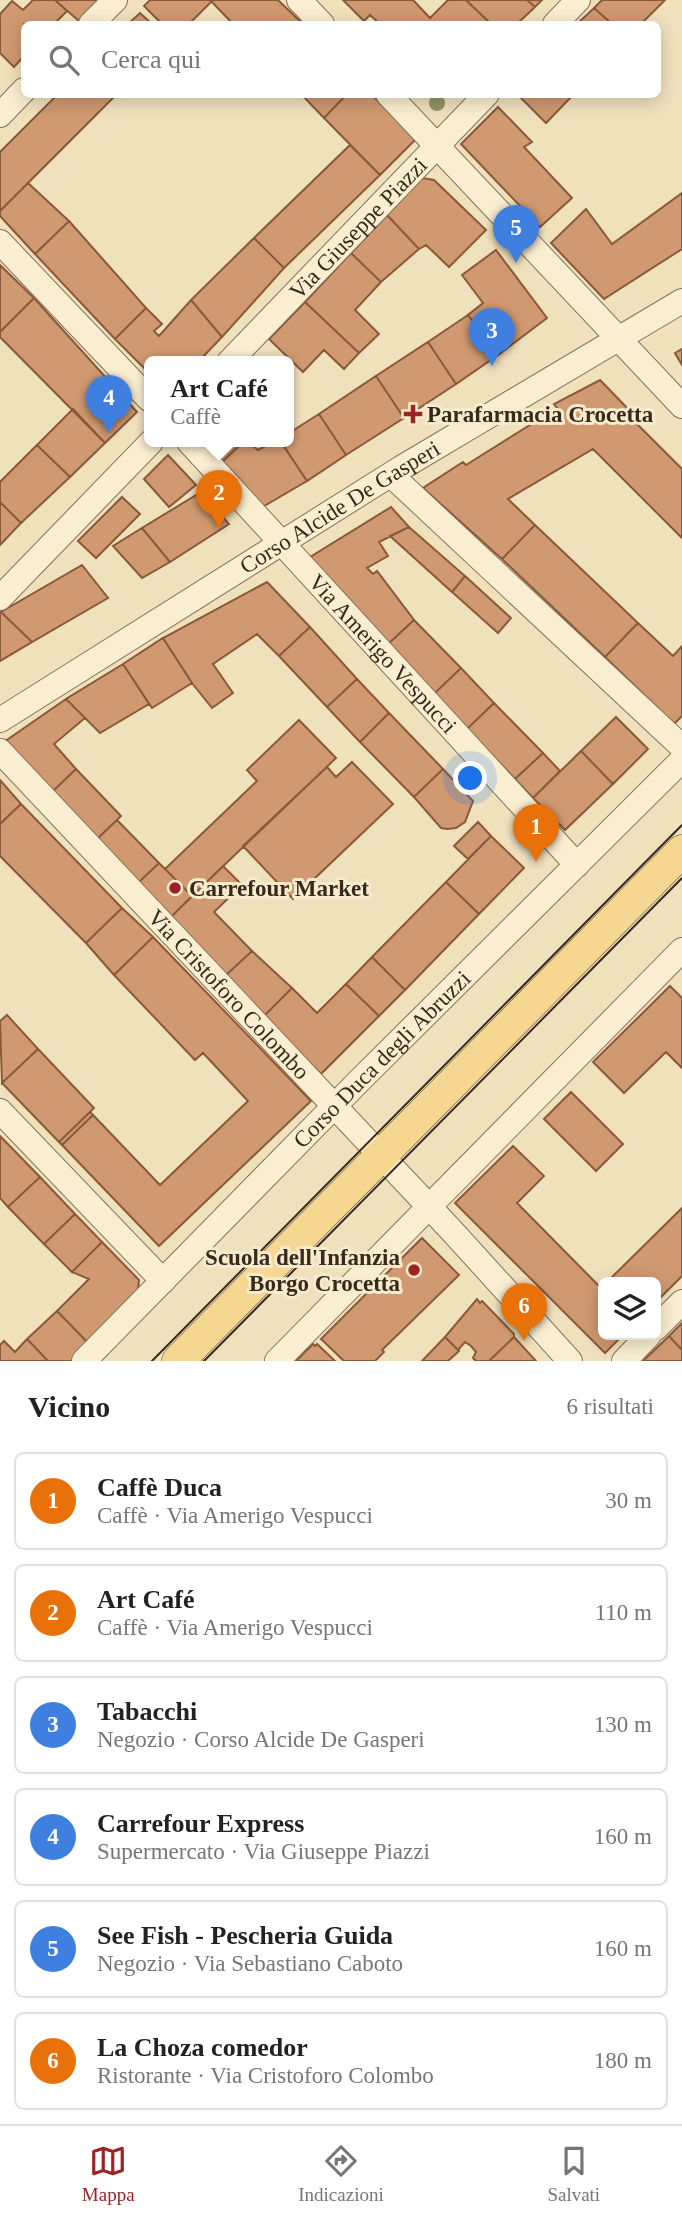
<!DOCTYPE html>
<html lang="it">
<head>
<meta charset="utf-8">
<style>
	:root { --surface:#fff; --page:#f6f6f6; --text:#222; --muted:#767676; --line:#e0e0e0; --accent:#9a2324 }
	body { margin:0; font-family:"Times New Roman",serif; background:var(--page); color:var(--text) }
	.controls { position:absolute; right:21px; bottom:21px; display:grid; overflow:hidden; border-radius:10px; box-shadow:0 4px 18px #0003 }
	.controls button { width:63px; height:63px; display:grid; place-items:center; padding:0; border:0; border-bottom:2px solid var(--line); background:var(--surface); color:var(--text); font:35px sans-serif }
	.you { position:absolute; left:471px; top:779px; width:24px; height:24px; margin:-18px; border:5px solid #fff; border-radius:50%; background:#1a73e8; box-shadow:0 0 0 10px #1a73e833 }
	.badge { display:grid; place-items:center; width:46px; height:46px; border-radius:50%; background:var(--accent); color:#fff; font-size:23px; font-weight:700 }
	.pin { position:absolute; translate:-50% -58px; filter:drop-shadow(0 2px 4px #0008) }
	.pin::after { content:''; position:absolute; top:37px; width:24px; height:21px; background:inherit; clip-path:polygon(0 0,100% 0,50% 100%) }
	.popup { position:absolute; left:144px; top:356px; width:150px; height:91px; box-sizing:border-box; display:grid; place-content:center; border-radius:10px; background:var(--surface); filter:drop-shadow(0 2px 5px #0005); font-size:23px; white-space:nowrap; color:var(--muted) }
	.popup b { font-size:26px; color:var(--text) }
	.popup::after { content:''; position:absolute; left:50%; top:100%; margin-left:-14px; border:14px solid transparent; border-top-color:var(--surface) }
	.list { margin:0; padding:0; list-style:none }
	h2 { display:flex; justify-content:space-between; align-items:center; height:91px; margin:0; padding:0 28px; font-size:30px }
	h2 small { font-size:23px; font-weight:400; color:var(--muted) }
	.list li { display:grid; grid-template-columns:46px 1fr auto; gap:21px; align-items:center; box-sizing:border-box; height:98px; margin:0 14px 14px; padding:0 14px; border:2px solid var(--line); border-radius:10px }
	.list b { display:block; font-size:26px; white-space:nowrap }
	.list p { margin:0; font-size:23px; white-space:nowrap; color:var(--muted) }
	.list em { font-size:23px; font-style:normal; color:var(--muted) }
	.icon { flex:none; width:38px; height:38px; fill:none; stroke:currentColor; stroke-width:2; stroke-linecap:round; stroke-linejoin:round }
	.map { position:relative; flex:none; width:682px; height:1361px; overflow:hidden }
	.search { position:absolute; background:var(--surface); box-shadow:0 4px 18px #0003; left:21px; right:21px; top:21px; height:77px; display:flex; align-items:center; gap:18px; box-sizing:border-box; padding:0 24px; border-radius:10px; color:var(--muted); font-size:26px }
	.sheet { height:763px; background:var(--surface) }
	nav { display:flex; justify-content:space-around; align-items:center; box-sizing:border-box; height:98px; border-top:2px solid var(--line); background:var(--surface); font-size:19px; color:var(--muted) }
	nav a { display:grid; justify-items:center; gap:4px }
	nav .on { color:var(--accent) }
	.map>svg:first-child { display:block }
</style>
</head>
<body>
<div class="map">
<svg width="682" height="1361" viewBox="0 0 682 1361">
	<rect width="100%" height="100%" fill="#f0e1bd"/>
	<path fill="#d09971" stroke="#89593a" stroke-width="2" d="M33 0H55L67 11 54 24H24V56L14 67 0 53V14L12 1 23 10Z
		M55 0H104L81 23Z
		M150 0H210L211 2 189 24H162L144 6Z
		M210 0H278L303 24H233Z
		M343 0H413L430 18 448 0H466L491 24H380L370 15 364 21Z
		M466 0H527L535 7 517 24H491Z
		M527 0H542L535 7Z
		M602 0H665L641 24H612L594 8Z
		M594 8 612 24H577Z
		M140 13 152 24H128Z
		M58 94H117L0 211V152Z
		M301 94H347L324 118Z
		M347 94H371L416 139 380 175 324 118Z
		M517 94H574L546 123Z
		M498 107 532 142 524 147 572 198 540 227 461 144Z
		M350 145 380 175 284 268 254 238Z
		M422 178 434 180 486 230 449 267 426 245 419 249 387 215Z
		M28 183 69 221 35 254 0 216V211Z
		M682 193V249L604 299 551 243 586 209 612 244Z
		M387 215 419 249 381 282 351 253Z
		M69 221 146 308 115 339 35 254Z
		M254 238 284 268 222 337 191 300Z
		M496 250 547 318 498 355 468 315 483 303 462 275Z
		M351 253 381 282 355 310 379 334 359 353 305 302Z
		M0 265 34 298 0 332Z
		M34 298 137 412 105 443 0 337V332Z
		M191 300 222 337 198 362H149V373L115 339 146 308 162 324 154 331 159 336Z
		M305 302 359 353 344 369 324 350 303 372 269 339Z
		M468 315 498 355 456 384 428 342Z
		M428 342 456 384 404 418 376 376Z
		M682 349V365L675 353Z
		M376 376 404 418 346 455 319 414Z
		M600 380 634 415 631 418 682 469V538L593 449 508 499 535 525 502 559 423 488 463 462 466 465 557 408 554 404Z
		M73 409 105 443 70 477 37 445Z
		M319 414 346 455 307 481 281 442H289V433Z
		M200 442H243L220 464Z
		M243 442H248L258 450 273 442H281L307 481 259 509 220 464Z
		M37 445 70 477 21 523 0 502V482Z
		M168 455 196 485 169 507 144 479Z
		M201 492 229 524 170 562 142 528Z
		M122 497 140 514 96 558 78 541Z
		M0 502 21 523 0 545Z
		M391 507 409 527 379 542 388 556 367 568 373 574 377 571 414 620 387 645 307 559Z
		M535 525 638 623 605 657 502 559Z
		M409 527 465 576 452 592 390 536Z
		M142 528 170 562 142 578 113 546Z
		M82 565 108 598 32 642 1 612Z
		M465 576 511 618 498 633 452 592Z
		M267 582 310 627 279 656 257 634 213 664 233 693 212 708 192 683 163 638Z
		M1 612 32 642 0 661V613Z
		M414 620 461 668 434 694 387 645Z
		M638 623 673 656 682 646V716L674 724 605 657Z
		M310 627 357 679 327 707 279 656Z
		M163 638 192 683 152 708 123 664Z
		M123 664 149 704 100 733 66 699Z
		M461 668 494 703 467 729 434 694Z
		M357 679 389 713 360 742 327 707Z
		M66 699 85 718 54 744 76 769 50 794 4 742Z
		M494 703 543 753 515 779 467 729Z
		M389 713 443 769 414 797 360 742Z
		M616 717 648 749 613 784 581 751Z
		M299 720 336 758 192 896 165 869 257 781 247 770Z
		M581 751 613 784 565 830 533 798Z
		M543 753 560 771 533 798 515 779Z
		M352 762 393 804 293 899 243 846 327 767 336 777Z
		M76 769 121 816 95 841 50 794Z
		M443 769 473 801 465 822 456 828 447 829 441 828 414 797Z
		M0 780 21 804 0 824Z
		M21 804 122 908 86 943 0 856V824Z
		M117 820 159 863 136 885 95 841Z
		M478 822 491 836 468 859 454 846Z
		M491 836 524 868 479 914 446 882Z
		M159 863 192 896 169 919 136 885Z
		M223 866 242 885 214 912 252 951 225 976 169 919Z
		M446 882 479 914 405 990 372 957Z
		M122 908 153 937 114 975 86 943Z
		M153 937 311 1101 159 1246 62 1145 93 1115 160 1185 248 1101 203 1053 195 1060 114 975Z
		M252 951 292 988 263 1017 225 976Z
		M372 957 405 990 379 1016 346 984Z
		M346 984 379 1016 321 1074 263 1017 292 988 317 1013Z
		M670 986 682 998V1068L666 1052 624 1093 593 1062Z
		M7 1015 38 1049 2 1083 0 1021Z
		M38 1049 94 1108 59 1142 2 1083Z
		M571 1092 623 1144 596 1171 544 1119Z
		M90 1112 93 1115 62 1145 59 1142Z
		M0 1136 40 1177 8 1207 0 1198Z
		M513 1146 544 1176 517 1203 601 1288 603 1286V1335H623L605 1353 455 1203Z
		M40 1177 75 1214 44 1244 8 1207Z
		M682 1208V1276L656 1302V1282H607Z
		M75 1214 102 1242 72 1272 44 1244Z
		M422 1238 459 1275 382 1350 384 1352 375 1361H344L321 1339Z
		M102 1242 139 1280 137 1300 90 1345 57 1311 89 1279 72 1272Z
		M477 1299 480 1303 482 1301 514 1334V1337L489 1361H476L473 1358 476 1352 471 1346 465 1342 458 1350 445 1337Z
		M57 1311 90 1345 74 1361H48L27 1339Z
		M682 1323V1350L669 1336Z
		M669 1336 682 1350V1361H643Z
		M445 1337 459 1351 448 1361H422Z
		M514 1337 536 1361H489Z
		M27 1339 48 1361H0V1345L4 1341 15 1352Z
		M313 1344 315 1346 317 1344 335 1361H296Z"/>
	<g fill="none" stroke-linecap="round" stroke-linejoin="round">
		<g stroke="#887156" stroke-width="26">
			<g id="minor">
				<path d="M299 0 322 24"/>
				<path d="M91 24 115 0"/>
				<path d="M555 24 578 0"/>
				<path d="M388 94 682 406"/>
				<path d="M0 115 24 90"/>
				<path d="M0 242 149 399"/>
				<path id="s1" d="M229 362 487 94"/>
				<path id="s2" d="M189 442 577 865"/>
				<path d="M391 475 682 747"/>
				<path d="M0 598 151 442"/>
				<path id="s3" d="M0 720 401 468 682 301"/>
				<path id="s4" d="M0 751 452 1231 570 1361"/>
				<path d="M0 1111 163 1281"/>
				<path d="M656 1328 682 1302"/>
				<path id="s5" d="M84 1361 359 1081 682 760"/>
				<path d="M277 1361 682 950"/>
				<path d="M624 1361 649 1335"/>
			</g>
		</g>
		<g stroke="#563f2a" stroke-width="33">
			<path id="major" d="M178 1361 682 851"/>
		</g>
		<use href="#minor" stroke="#faeed1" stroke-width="24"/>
		<use href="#major" stroke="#f6d792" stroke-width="32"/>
		<path stroke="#37291b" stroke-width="2" d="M152 1361 682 825
			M204 1361 682 878"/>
	</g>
	<circle fill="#939367" cx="437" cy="103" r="8"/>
	<g fill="#9a2324" stroke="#f7ebcd" stroke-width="2.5">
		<path d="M409.5 403.5h7v7h7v7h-7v7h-7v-7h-7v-7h7z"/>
		<circle cx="175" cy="888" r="7"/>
		<circle cx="414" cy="1270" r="7"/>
	</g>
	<g text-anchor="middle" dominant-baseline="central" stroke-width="6" stroke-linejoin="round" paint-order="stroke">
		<g font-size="23" fill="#37291b" stroke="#f7ebcd">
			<text stroke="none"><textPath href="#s1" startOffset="186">Via Giuseppe Piazzi</textPath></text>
			<text stroke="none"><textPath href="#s3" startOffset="401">Corso Alcide De Gasperi</textPath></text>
			<text stroke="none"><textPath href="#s2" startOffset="287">Via Amerigo Vespucci</textPath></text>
			<text stroke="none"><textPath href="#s4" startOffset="334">Via Cristoforo Colombo</textPath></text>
			<text stroke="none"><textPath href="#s5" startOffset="424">Corso Duca degli Abruzzi</textPath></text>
		</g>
		<g font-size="23" font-weight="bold" fill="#37291b" stroke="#f7ebcd" text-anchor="start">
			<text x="427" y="414">Parafarmacia Crocetta</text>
			<text x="189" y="888">Carrefour Market</text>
			<text x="400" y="1257" text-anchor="end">Scuola dell'Infanzia<tspan x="400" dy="26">Borgo Crocetta</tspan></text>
		</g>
	</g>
</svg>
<div class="controls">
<button><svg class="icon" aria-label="layers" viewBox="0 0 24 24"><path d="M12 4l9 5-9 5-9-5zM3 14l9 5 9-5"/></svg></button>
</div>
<div class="you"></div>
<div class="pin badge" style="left:536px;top:862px;background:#e8710a">1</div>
<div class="pin badge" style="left:219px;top:528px;background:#e8710a">2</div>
<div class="popup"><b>Art Café</b>Caffè</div>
<div class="pin badge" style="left:492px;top:366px;background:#3f7fe0">3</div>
<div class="pin badge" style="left:109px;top:433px;background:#3f7fe0">4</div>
<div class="pin badge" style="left:516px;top:263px;background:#3f7fe0">5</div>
<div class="pin badge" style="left:524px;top:1341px;background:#e8710a">6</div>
<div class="search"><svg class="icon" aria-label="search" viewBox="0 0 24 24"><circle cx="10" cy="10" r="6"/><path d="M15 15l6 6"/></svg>Cerca qui</div>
</div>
<section class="sheet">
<h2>Vicino<small>6 risultati</small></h2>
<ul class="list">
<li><span class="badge" style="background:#e8710a">1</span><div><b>Caffè Duca</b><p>Caffè · Via Amerigo Vespucci</p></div><em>30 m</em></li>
<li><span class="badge" style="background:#e8710a">2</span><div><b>Art Café</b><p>Caffè · Via Amerigo Vespucci</p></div><em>110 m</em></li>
<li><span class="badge" style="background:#3f7fe0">3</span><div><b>Tabacchi</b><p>Negozio · Corso Alcide De Gasperi</p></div><em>130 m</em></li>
<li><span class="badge" style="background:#3f7fe0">4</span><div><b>Carrefour Express</b><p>Supermercato · Via Giuseppe Piazzi</p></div><em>160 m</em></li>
<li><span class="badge" style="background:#3f7fe0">5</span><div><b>See Fish - Pescheria Guida</b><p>Negozio · Via Sebastiano Caboto</p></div><em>160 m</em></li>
<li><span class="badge" style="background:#e8710a">6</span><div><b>La Choza comedor</b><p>Ristorante · Via Cristoforo Colombo</p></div><em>180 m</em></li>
</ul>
</section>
<nav>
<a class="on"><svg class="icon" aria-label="map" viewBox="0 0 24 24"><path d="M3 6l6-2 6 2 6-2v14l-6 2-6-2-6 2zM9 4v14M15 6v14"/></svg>Mappa</a>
<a><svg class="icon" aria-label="directions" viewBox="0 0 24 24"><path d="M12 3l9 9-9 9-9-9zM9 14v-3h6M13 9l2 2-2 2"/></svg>Indicazioni</a>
<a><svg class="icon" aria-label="saved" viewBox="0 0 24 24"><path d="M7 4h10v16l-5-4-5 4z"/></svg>Salvati</a>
</nav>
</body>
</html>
